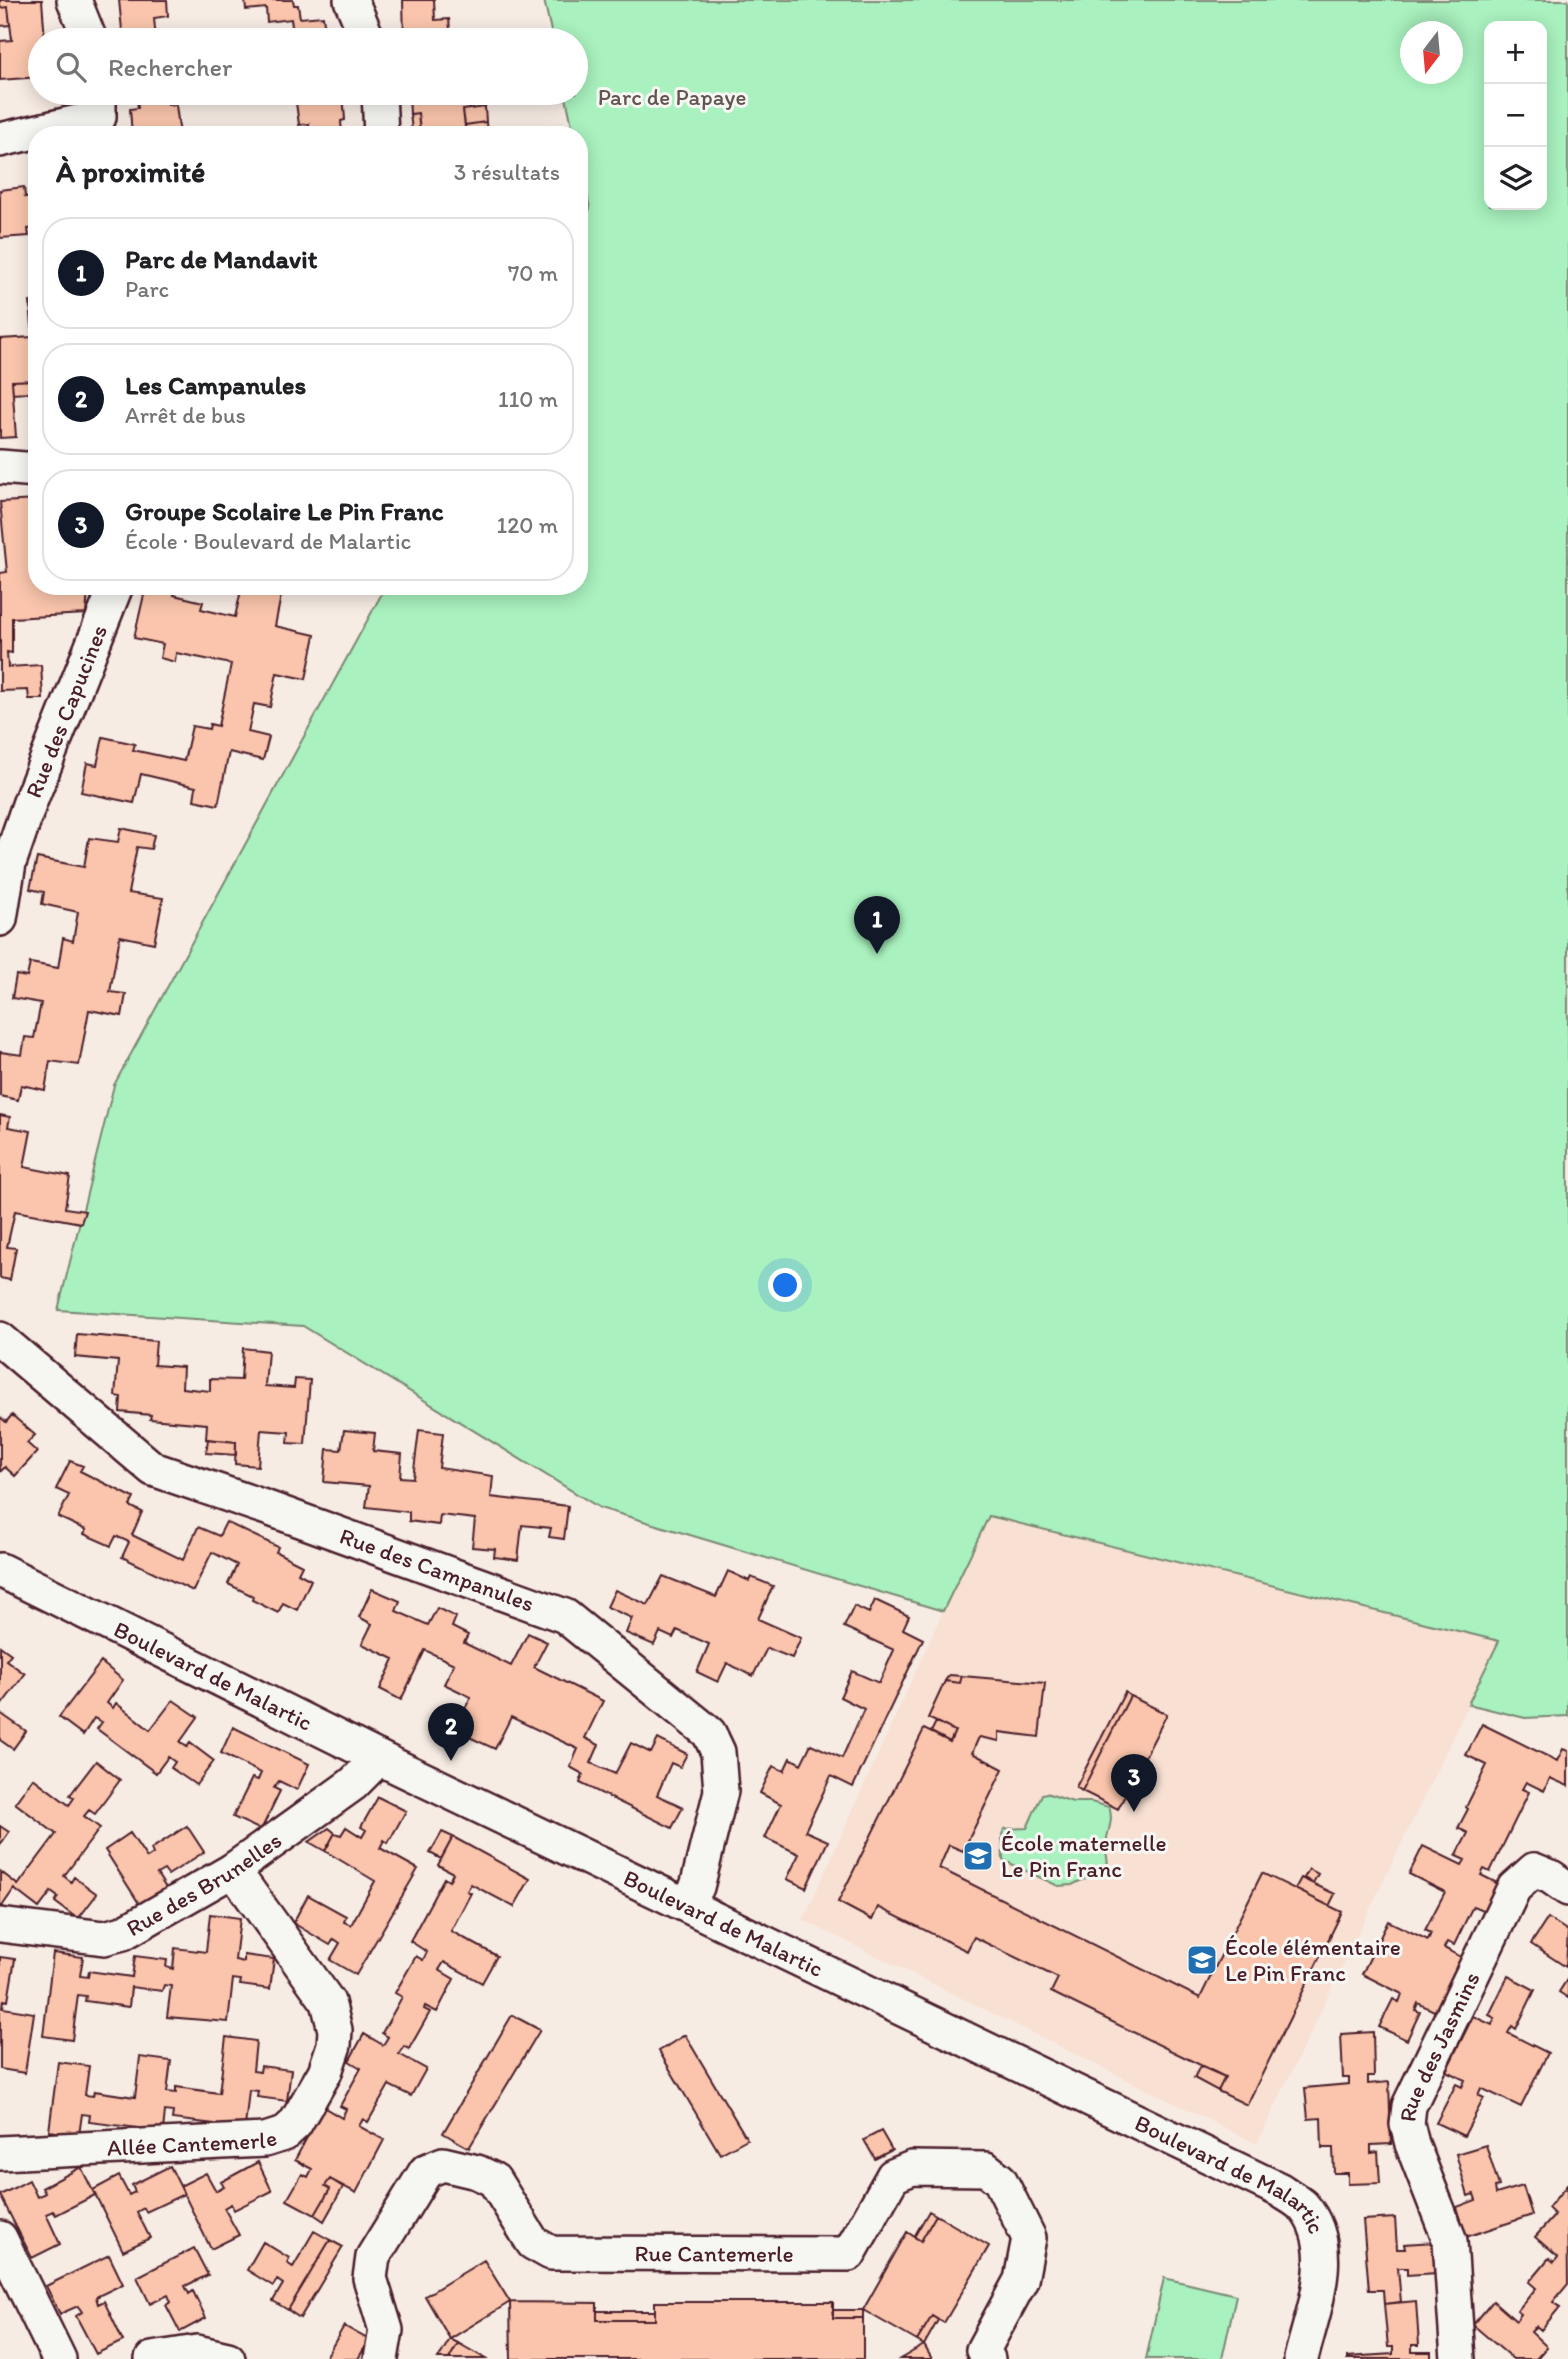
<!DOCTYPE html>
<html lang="fr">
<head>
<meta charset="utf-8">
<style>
	:root { --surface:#fff; --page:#f6f6f6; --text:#202124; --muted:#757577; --line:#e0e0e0; --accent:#111827 }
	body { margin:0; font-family:Itim,sans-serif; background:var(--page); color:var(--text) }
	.controls { position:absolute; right:21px; top:21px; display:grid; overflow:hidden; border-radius:14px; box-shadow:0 4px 18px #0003 }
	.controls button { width:63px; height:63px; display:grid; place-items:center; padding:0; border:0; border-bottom:2px solid var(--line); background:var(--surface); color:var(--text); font:35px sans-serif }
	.compass { position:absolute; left:1400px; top:21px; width:63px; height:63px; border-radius:50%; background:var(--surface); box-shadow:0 4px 18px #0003; rotate:196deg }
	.you { position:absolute; left:786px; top:1286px; width:24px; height:24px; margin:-18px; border:5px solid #fff; border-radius:50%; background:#1a73e8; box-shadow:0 0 0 10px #1a73e833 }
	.badge { display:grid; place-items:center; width:46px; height:46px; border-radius:50%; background:var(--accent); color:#fff; font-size:23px; font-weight:700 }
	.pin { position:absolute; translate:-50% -58px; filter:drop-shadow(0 2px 4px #0008) }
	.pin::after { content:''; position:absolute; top:37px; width:24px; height:21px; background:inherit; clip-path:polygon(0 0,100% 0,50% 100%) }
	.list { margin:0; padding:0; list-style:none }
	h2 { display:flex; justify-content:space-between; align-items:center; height:91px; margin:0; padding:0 28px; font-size:30px }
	h2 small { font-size:23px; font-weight:400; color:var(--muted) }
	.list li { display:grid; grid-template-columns:46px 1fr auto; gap:21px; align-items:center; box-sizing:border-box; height:112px; margin:0 14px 14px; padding:0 14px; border:2px solid var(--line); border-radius:28px }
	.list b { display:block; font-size:26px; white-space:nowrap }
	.list p { margin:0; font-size:23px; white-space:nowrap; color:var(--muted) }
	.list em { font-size:23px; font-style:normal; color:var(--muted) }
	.icon { flex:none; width:38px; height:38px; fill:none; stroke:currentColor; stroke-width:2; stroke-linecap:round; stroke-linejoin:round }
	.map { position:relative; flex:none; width:1568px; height:2359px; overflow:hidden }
	.search { position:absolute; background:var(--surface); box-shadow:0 4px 18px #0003; left:28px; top:28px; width:560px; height:77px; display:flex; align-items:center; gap:18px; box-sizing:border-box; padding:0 24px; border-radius:38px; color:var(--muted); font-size:26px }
	.panel { position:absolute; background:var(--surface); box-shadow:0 4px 18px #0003; left:28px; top:126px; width:560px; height:469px; border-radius:28px }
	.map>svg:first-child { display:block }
</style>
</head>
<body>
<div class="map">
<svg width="1568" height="2359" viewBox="0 0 1568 2359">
	<rect width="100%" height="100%" fill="#f7ece4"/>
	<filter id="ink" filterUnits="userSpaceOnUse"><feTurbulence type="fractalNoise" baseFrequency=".0143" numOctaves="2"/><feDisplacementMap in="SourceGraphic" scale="14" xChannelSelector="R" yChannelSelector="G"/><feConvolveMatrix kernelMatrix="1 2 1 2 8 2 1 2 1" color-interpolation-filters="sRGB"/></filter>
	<g filter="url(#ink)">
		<path fill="#f8e0d3" d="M989 1515 1499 1641 1257 2144 803 1920 943 1611Z"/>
		<path fill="#a9f1be" stroke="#7a8874" stroke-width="2" fill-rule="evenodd" d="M544 0H1568V1716L1525 1718 1468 1704 1499 1641 989 1516 943 1611 600 1508 303 1326 58 1310 114 1085 386 586H579V228L590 208 579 158V135H574L565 93H576V40H553ZM1489 26H1542V205H1489ZM1410 32H1452V74H1410Z
			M1046 1793 1073 1802H1091L1109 1807C1115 1822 1105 1834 1106 1849 1106 1857 1109 1860 1107 1867L1072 1885 1058 1886 1003 1860 1002 1835 1004 1829 1027 1828 1042 1794Z
			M1164 2278 1236 2295 1222 2359H1146Z"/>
		<path fill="#fac5ac" stroke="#4a1f2b" stroke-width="2" d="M0 0H42L45 40H40V77L0 80V41L12 40 8 7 0 8Z
			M119 0H167L168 16 154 18 156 40H123Z
			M245 0H293L294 5H298L300 18 323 16 325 30 337 29 338 40H290L289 34 293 33 291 19 267 22 266 8 246 10Z
			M403 0H434L435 20 449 19 451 40H404Z
			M8 7 10 25 0 26V8Z
			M136 93H167L168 105H176L180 135H132L130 109 138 108Z
			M310 93H343L345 120 341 121 342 134 310 135 309 124 299 125 295 95Z
			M409 93H468L470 109 463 110 466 135H420L418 113 410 114Z
			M485 107 486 122 465 125 463 110Z
			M418 113 420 129 412 130 410 114Z
			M486 122 487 135H466L465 125Z
			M24 187 25 197 37 195V228L28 229 29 236 0 238V190Z
			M37 301V380L12 381 16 437 0 438V339L33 337 30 302Z
			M37 380V392L13 394 12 381Z
			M37 500V586H88V590L86 614 12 618V653L7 652 8 667 41 665 43 699H29L28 690 0 691V573L7 572 0 502Z
			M146 586 176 590 174 595 203 602 201 609 235 617 242 586H283L275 626 315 635 306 679 277 673 270 707 254 704 248 732 269 737 263 760 229 752 218 805 194 800 196 787 141 774 134 803 81 792 87 763 97 765 103 737 135 744 133 750 184 761 192 726 209 729 210 724 218 726 231 664 176 653 175 662 160 658 163 644 134 638Z
			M121 828 154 835 151 849 137 847 128 893 163 898 154 943 120 936 110 992 126 994 122 1016 89 1010 79 1065 50 1061 45 1090 21 1085 18 1100 0 1096V1052L22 1055 25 1037 34 1038 41 1003 12 998 16 975 27 977 30 963 58 968 63 938 73 941 78 912 42 904 44 892 30 889 37 858 84 867 89 838 118 842Z
			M0 1115 10 1117 8 1127 31 1131 24 1167 70 1176 65 1208 85 1211 81 1223 15 1211 7 1247 16 1248 10 1280 0 1278Z
			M77 1334 156 1341 154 1365 183 1367 182 1388 210 1391V1379L241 1380 243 1348 268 1351 265 1386 294 1388 295 1379 310 1380 305 1444 288 1443 289 1432 261 1430 258 1466 235 1464 236 1442 206 1439 207 1424 150 1419 151 1415 120 1412 121 1397 115 1396 118 1361 75 1357Z
			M12 1415 35 1435 27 1443 37 1452 15 1476 5 1467 0 1472V1417L6 1422Z
			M344 1430 375 1433 373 1451 402 1454 400 1477 413 1478 419 1430 443 1433 439 1468 493 1476 491 1497 568 1506 564 1539 549 1537 551 1528 522 1525 518 1560 494 1557 495 1549 472 1547 475 1519 440 1515 439 1525 409 1521V1512L366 1507 369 1486 324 1482 327 1449 341 1450Z
			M208 1439 236 1442V1455L206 1453Z
			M70 1461 83 1466 80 1471 134 1498 130 1506 142 1512 132 1535 183 1560 198 1527 219 1536 226 1522 278 1547 276 1552 302 1565 298 1573 311 1580 297 1610 283 1603 278 1613 252 1600 253 1596 228 1584 237 1565 212 1552 193 1591 122 1557 129 1542 116 1536 111 1546 84 1534 86 1530 58 1517 69 1495 56 1489Z
			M728 1571 749 1581 751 1577 773 1586 758 1619 801 1638 792 1658 767 1648 753 1676 727 1663 718 1682 697 1672 709 1644 677 1630 673 1638 660 1632 654 1645 626 1633 632 1618 607 1607 615 1590 648 1605 663 1576 716 1597Z
			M372 1589 400 1601 396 1611 428 1625 437 1608 456 1617 452 1627 468 1635 464 1643 511 1666 528 1633 547 1642 534 1667 603 1701 585 1738 599 1745 591 1763 615 1774 631 1743 651 1753 658 1739 687 1754 680 1767 671 1763 657 1795 683 1807 672 1828 580 1783 583 1774 570 1767 578 1749 511 1717 495 1749 454 1730 471 1697 444 1684 454 1664 425 1650 401 1700 380 1689 394 1659 362 1644 372 1624 359 1617Z
			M875 1600 909 1616 903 1629 923 1639 853 1787 831 1776 805 1831 828 1841 806 1888 787 1879 799 1854 765 1838 781 1804 760 1793 773 1766 784 1771 790 1758 801 1764 811 1744 842 1758 864 1709 840 1697 852 1671 879 1683 894 1650 844 1627 854 1606 869 1613Z
			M0 1646 11 1654 6 1660 25 1674 0 1707Z
			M101 1662 123 1680 107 1703 113 1708 116 1703 150 1730 173 1700 198 1717 180 1742 187 1747 190 1743 214 1761 196 1785 171 1768 175 1762 168 1757 156 1773 97 1729 102 1722 94 1718 83 1735 59 1717Z
			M949 1675 962 1676 960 1683 945 1681Z
			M962 1676 1045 1683 1039 1737 999 1732V1741L979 1737 972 1753 1003 1769 963 1851 949 1845 939 1868 1200 1998 1262 1873 1342 1912 1247 2105 1218 2091 1225 2077 1051 1992 1058 1978 974 1937 967 1951 878 1907 872 1920 838 1902 924 1729 950 1742 955 1731 928 1718 945 1681 960 1683Z
			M1125 1692 1130 1696 1082 1791 1076 1787Z
			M1130 1696 1167 1714 1118 1809 1082 1791Z
			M0 1713 26 1731 13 1749 0 1740Z
			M936 1722 955 1731 950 1742 931 1732Z
			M1482 1724 1557 1761 1563 1749 1568 1751V1786L1550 1778 1544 1791 1526 1782 1522 1789 1529 1792 1490 1872 1484 1869 1481 1875 1499 1884 1485 1911 1473 1906 1454 1945 1447 1942 1444 1948 1463 1958 1436 2012 1418 2003 1415 2010 1420 2012 1407 2040 1379 2027 1393 1999 1399 2002 1402 1994 1362 1974 1388 1921 1428 1940 1431 1933 1425 1930 1445 1892 1409 1874 1423 1846 1462 1865 1465 1860 1456 1856 1468 1833 1458 1828 1468 1809 1466 1807 1487 1765 1466 1755Z
			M233 1727 309 1764 297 1790 279 1781 274 1788 280 1791 261 1830 233 1817 252 1778 258 1780 261 1773 221 1753Z
			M96 1761 120 1780 95 1814 89 1810 84 1816 100 1828 64 1876 71 1882 74 1877 97 1894 78 1919 55 1902 58 1897 51 1892 39 1908 14 1889 0 1909V1871L18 1885 56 1834 15 1803 33 1778 69 1805 74 1798 70 1795Z
			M378 1797 406 1811 388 1843 384 1840 380 1848 418 1869 356 1975 330 1960 340 1943 334 1939 330 1945 293 1923 308 1895 346 1916 344 1922 351 1925 375 1881 325 1851 335 1833 341 1835 346 1827 362 1837 366 1830 361 1827Z
			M0 1826 9 1832 0 1845Z
			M187 1826 204 1852 168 1875 164 1870 157 1874 168 1891 142 1908 105 1850 130 1833 147 1858 153 1854 151 1849Z
			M329 1828 335 1833 325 1851 309 1842Z
			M442 1832 453 1837 441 1859 430 1853Z
			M453 1837 530 1879 514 1907 471 1884 467 1891 471 1893 451 1931 497 1956 482 1983 444 1962 439 1970 454 1979 437 2012 425 2006 424 2009 430 2012 409 2049 404 2046 399 2054 426 2069 411 2096 389 2085 368 2122 363 2119 359 2126 384 2140 356 2193 330 2179 325 2186 330 2189 315 2215 287 2200 302 2174 308 2177 312 2169 295 2160 323 2107 342 2118 346 2109 340 2106 361 2068 349 2061 364 2034 383 2045 388 2037 382 2033 402 1997 395 1993 416 1956 423 1960 427 1952 410 1941 444 1878 449 1881 453 1873 438 1865Z
			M1309 1869 1318 1874 1313 1883 1304 1878Z
			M1301 1878 1335 1894 1329 1906 1295 1889Z
			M210 1914 240 1918 235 1960 244 1962V1955L274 1959 270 1989 240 1985 241 1980 233 1979 228 2022 167 2017 171 1986 164 1985 162 1991 131 1987 129 2007 85 2001 86 1996 78 1995 72 2040 43 2036 53 1953 83 1957 80 1976 88 1977 89 1971 132 1977 135 1956 167 1960 166 1967 173 1969 175 1948 206 1952Z
			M1548 1918 1568 1931 1566 1967 1531 1944Z
			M0 1957 15 1959 8 2001 4 2000 3 2008 34 2013 25 2073 0 2069Z
			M1508 1976 1535 1990 1516 2029 1512 2026 1508 2033 1548 2053 1521 2107 1481 2088 1478 2095 1484 2098 1464 2136 1436 2123 1456 2084 1462 2087 1465 2080 1446 2071 1473 2016 1492 2025 1495 2018 1489 2015Z
			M1568 1978V1998L1559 1992Z
			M512 2015 540 2030 469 2148 443 2133Z
			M1373 2032 1374 2076H1368V2084L1389 2082 1391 2144 1371 2145V2153L1378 2152 1380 2183 1348 2184V2173H1334L1333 2148H1322L1321 2118 1308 2119 1305 2088 1349 2084V2078H1343L1341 2034Z
			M685 2035 747 2139 720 2154 659 2051Z
			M226 2037 256 2041 253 2071 260 2072 261 2066 291 2070 287 2101 257 2097 258 2091 249 2090 245 2127 214 2128V2124L172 2119 173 2112 165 2111 163 2131 89 2122 90 2115 82 2114 79 2135 49 2131 58 2062 89 2066 85 2095 93 2096 94 2091 135 2097 140 2057 171 2061 167 2092 176 2093V2087L219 2093Z
			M1200 2066 1225 2077 1218 2091 1194 2078Z
			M881 2131 892 2150 875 2159 864 2140Z
			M1486 2145 1499 2186 1495 2187 1496 2194 1523 2186 1532 2215 1466 2237 1457 2207 1476 2200 1474 2194 1468 2196 1456 2154Z
			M258 2162 272 2191 234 2210 231 2204 224 2208 239 2235 211 2249 180 2186 206 2173 216 2191 224 2187 221 2182Z
			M170 2166 184 2194 146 2212 144 2208 137 2212 150 2238 123 2251 93 2190 119 2176 129 2195 135 2192 132 2185Z
			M81 2167 95 2195 56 2215 53 2211 46 2214 60 2244 32 2258 0 2195 29 2180 37 2197 45 2193 42 2188Z
			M330 2179 343 2187 324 2221 315 2215 330 2189 325 2186Z
			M1567 2185 1568 2284 1553 2302 1560 2307 1541 2330 1536 2326 1531 2332 1547 2347 1536 2359H1513L1473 2325 1493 2301 1516 2321 1521 2314 1517 2311 1536 2288 1529 2282 1549 2258 1554 2262 1558 2257 1535 2237 1555 2215 1548 2208Z
			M929 2211 936 2215 921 2241 914 2237Z
			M936 2215 989 2246 944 2323 932 2316 917 2341 863 2310 907 2232 921 2241Z
			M1395 2218 1397 2249H1405L1404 2244 1435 2242 1437 2273 1407 2275V2268H1398L1401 2302 1384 2304 1383 2290H1369L1363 2220Z
			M314 2231 330 2240 288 2310 273 2301 283 2284 277 2280 273 2286 247 2270 263 2242 289 2258 287 2263 293 2267Z
			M330 2240 343 2247 300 2318 288 2310Z
			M194 2248 208 2275 185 2286 189 2294 193 2291 206 2318 180 2332 166 2305 171 2302 168 2295 150 2304 137 2277Z
			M109 2255 123 2284 96 2297 98 2304 104 2301 123 2341 96 2354 76 2316 82 2312 78 2306 60 2314 46 2286Z
			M484 2260 510 2302 450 2339 425 2296Z
			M1416 2301 1419 2345H1412V2352H1431V2359H1347V2357L1393 2354V2347H1388L1384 2304Z
			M510 2302 597 2303V2320H655V2302H833V2318H863V2359H511Z
			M833 2310H863V2318H833Z
			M597 2311H655V2320H597Z
			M932 2316 938 2320 924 2345 917 2341Z
			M344 2326 369 2340 358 2359H325Z
			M450 2339 458 2343 449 2359H438Z
			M458 2343 486 2359H449Z
			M924 2345 932 2359H900Z"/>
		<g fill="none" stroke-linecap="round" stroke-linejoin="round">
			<g stroke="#4a1f2b" stroke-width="38">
				<g id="minor">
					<path d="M74 0 90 40"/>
					<path d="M351 0 368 40"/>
					<path d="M379 93 381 135"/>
					<path d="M0 140 99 117V93"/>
					<path d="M0 467 37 470"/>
					<path id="s1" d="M0 919 9 863 30 802 116 586"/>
					<path id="s2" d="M0 1339 153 1469 270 1509 565 1616 709 1733 718 1752 721 1791 697 1887 686 1904"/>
					<path id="s3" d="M0 1570 379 1758 1280 2190C1287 2195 1297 2200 1303 2206 1340 2248 1312 2312 1301 2359"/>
					<path id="s4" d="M0 1925 104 1938 123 1933 233 1870 353 1784 379 1758"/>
					<path id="s5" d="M0 2153 265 2140 284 2134 295 2124 325 2072 334 2045 335 2030 328 2002 233 1870"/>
					<path d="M0 2238 59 2359"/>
					<path d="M152 2359 197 2352 228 2359"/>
					<path id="s6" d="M381 2359 386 2330 370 2278 373 2257 426 2171 443 2164 477 2172 494 2180 533 2243 551 2253 849 2254 893 2176 912 2168 986 2169 1000 2180 1029 2238 1021 2280 983 2350 988 2359"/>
					<path id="s7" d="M1458 2359 1450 2241 1412 2144 1407 2124 1409 2106 1514 1888 1534 1870 1551 1877 1568 1889"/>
				</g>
			</g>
			<use href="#minor" stroke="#f6f6f2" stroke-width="33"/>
		</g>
	</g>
	<defs>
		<g id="school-square" transform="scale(1.575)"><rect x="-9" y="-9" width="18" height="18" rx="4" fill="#1f6fb2" stroke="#f6f6f2"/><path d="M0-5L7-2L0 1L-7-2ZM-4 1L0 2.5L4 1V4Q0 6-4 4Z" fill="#fff"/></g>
	</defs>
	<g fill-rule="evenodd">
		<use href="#school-square" x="978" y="1856"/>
		<use href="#school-square" x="1202" y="1960"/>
	</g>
	<g text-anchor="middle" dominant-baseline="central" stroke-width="6" stroke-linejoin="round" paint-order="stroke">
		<g font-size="23" fill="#625450" stroke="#f6f6f2">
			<text x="672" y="97">Parc de Papaye</text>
		</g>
		<g font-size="23" fill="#4a1f2b" stroke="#f6f6f2">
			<text stroke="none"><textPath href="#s1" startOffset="219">Rue des Capucines</textPath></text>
			<text stroke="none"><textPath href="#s2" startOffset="502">Rue des Campanules</textPath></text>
			<text stroke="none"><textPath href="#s3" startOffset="238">Boulevard de Malartic</textPath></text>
			<text stroke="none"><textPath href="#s4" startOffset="219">Rue des Brunelles</textPath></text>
			<text stroke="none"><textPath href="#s3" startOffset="805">Boulevard de Malartic</textPath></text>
			<text stroke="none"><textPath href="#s7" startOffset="327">Rue des Jasmins</textPath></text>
			<text stroke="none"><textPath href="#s5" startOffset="192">Allée Cantemerle</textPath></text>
			<text stroke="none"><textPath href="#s3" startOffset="1372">Boulevard de Malartic</textPath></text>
			<text stroke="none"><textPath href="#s6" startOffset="536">Rue Cantemerle</textPath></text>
		</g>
		<g font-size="23" fill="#4a1f2b" stroke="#f6f6f2" text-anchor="start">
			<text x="1001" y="1843">École maternelle<tspan x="1001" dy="26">Le Pin Franc</tspan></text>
			<text x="1225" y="1947">École élémentaire<tspan x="1225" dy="26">Le Pin Franc</tspan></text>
		</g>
	</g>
</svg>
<div class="controls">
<button>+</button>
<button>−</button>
<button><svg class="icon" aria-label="layers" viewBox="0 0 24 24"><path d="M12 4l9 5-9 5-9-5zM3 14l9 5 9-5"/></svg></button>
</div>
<svg class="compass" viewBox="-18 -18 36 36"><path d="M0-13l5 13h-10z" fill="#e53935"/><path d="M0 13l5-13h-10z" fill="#757577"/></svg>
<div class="you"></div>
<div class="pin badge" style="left:877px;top:954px">1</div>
<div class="pin badge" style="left:451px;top:1761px">2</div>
<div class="pin badge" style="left:1134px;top:1812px">3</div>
<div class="search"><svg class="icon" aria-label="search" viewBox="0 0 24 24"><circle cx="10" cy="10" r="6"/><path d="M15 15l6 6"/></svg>Rechercher</div>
<section class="panel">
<h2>À proximité<small>3 résultats</small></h2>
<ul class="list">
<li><span class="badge">1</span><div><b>Parc de Mandavit</b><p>Parc</p></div><em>70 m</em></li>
<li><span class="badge">2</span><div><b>Les Campanules</b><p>Arrêt de bus</p></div><em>110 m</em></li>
<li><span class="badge">3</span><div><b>Groupe Scolaire Le Pin Franc</b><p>École · Boulevard de Malartic</p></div><em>120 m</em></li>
</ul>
</section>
</div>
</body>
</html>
